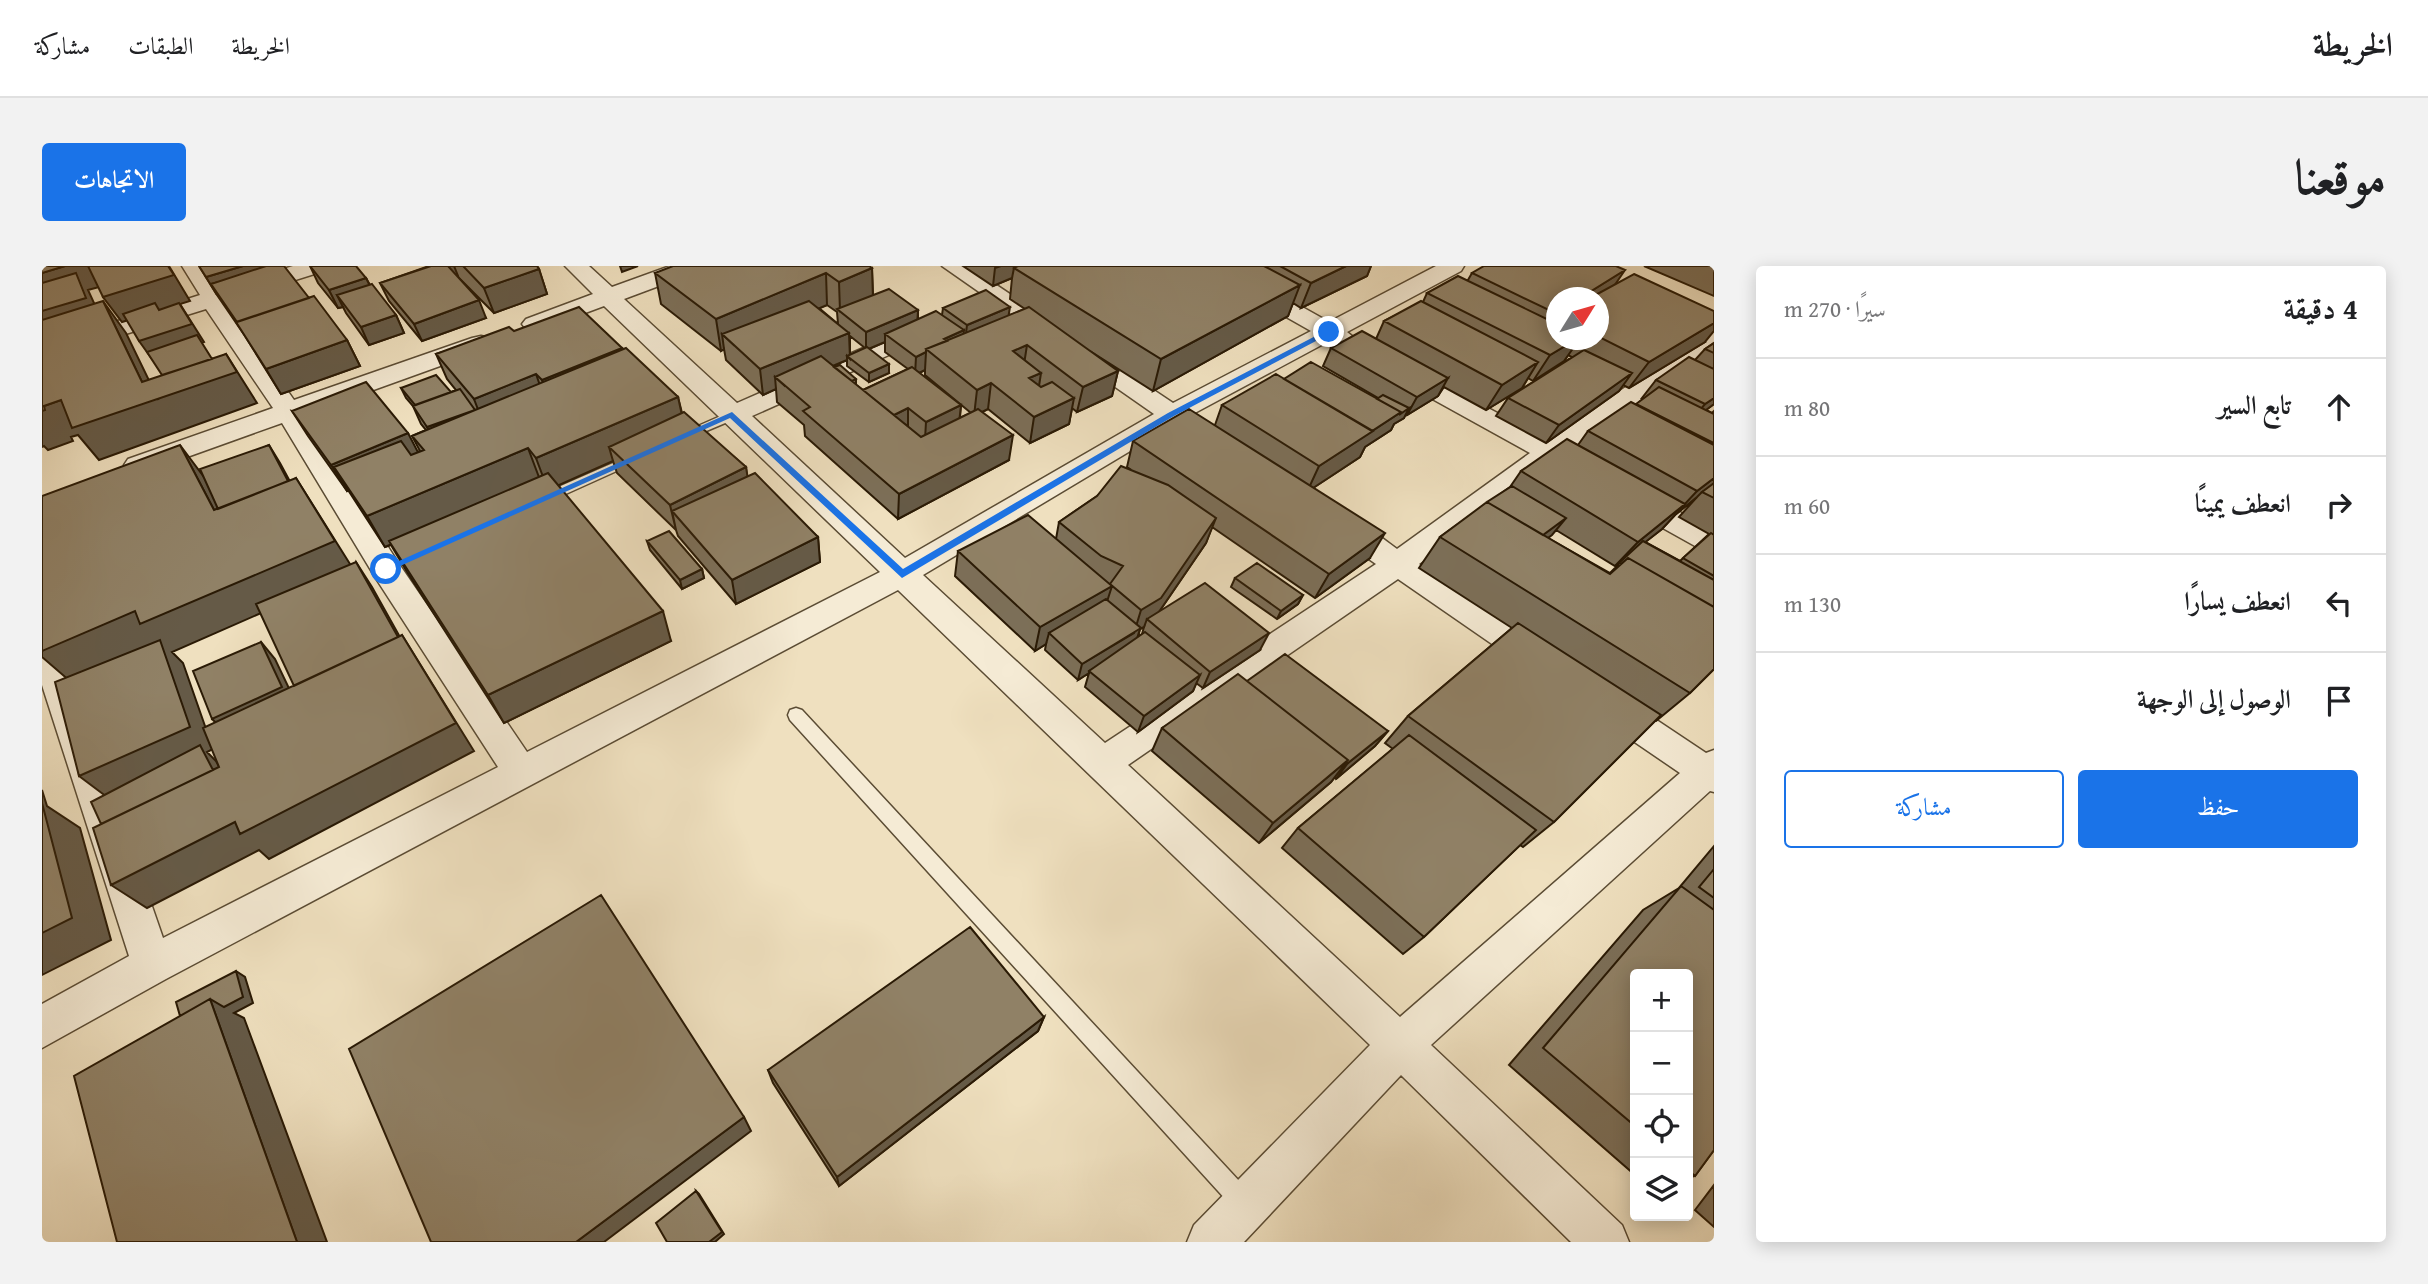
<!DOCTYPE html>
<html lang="ar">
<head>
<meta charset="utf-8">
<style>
	:root { --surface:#fff; --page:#f2f2f2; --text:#202124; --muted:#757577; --line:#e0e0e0; --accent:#1a73e8 }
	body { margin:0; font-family:"Gentium Book Plus",Amiri,serif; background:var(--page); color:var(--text); direction:rtl }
	.controls { position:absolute; right:21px; bottom:21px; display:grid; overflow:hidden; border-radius:7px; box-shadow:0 4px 18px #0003 }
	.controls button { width:63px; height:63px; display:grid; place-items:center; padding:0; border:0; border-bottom:2px solid var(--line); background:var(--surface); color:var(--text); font:35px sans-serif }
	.compass { position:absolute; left:1504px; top:21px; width:63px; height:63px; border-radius:50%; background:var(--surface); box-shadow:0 4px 18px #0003; rotate:53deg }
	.stop { position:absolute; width:21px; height:21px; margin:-16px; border:5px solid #1a73e8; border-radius:50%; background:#fff }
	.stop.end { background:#1a73e8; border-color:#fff; box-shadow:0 2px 7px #0008 }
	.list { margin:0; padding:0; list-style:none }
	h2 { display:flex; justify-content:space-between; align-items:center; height:91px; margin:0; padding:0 28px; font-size:30px }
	h2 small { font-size:23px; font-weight:400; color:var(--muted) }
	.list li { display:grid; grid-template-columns:46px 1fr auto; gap:21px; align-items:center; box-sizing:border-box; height:98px; padding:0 28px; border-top:2px solid var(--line) }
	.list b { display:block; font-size:26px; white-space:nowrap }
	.list em { font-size:23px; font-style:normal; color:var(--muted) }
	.actions { display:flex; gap:14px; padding:21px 28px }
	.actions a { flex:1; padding:16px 0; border:2px solid var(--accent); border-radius:7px; text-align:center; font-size:24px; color:var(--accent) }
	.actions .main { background:var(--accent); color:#fff }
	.icon { flex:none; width:38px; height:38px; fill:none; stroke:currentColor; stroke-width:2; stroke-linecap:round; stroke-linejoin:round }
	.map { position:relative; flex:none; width:1672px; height:976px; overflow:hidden; direction:ltr; border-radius:7px }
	header { display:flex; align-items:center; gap:42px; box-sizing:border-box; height:98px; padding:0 35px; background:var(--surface); border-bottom:2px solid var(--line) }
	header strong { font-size:33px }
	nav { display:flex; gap:38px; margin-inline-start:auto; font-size:24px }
	.intro { display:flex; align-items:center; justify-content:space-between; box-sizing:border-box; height:168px; padding:0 42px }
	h1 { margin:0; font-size:49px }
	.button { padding:18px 32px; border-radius:7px; background:var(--accent); color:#fff; font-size:24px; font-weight:700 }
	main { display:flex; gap:42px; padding:0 42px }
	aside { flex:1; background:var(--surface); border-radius:7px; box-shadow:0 4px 18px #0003 }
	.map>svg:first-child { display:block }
</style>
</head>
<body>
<header>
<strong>الخريطة</strong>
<nav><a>الخريطة</a><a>الطبقات</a><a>مشاركة</a></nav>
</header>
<div class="intro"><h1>موقعنا</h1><a class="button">الاتجاهات</a></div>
<main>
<aside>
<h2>4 دقيقة<small>سيرًا · 270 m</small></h2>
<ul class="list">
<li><svg class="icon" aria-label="ahead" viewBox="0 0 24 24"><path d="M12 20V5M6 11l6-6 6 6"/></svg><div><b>تابع السير</b></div><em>80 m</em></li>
<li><svg class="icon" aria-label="right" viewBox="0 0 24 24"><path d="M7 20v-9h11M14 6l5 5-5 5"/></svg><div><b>انعطف يمينًا</b></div><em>60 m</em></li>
<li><svg class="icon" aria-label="left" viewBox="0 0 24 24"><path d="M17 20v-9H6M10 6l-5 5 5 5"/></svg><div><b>انعطف يسارًا</b></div><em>130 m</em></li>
<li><svg class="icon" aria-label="arrive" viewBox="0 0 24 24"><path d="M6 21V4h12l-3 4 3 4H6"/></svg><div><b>الوصول إلى الوجهة</b></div></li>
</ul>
<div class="actions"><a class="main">حفظ</a><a>مشاركة</a></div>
</aside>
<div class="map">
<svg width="1672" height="976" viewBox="0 0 1672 976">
	<rect width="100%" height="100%" fill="#efe0bf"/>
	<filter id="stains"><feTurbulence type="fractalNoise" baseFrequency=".00286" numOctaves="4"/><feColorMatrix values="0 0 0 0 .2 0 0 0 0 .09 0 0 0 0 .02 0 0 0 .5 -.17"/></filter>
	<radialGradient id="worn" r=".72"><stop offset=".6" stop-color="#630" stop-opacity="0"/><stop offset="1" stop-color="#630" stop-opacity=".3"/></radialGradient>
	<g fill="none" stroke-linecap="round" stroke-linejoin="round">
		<g stroke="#5b4c34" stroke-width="3">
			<path id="lane" d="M690 145 695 146V152L643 174 638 175 631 171Z
				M594 187 599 188V194L506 236 501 238 494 233 496 230Z
				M754 442 760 444 1212 931 1216 939 1212 947 1204 951 1196 947 748 454 746 449 748 444Z"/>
		</g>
		<g stroke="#5b4c34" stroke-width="3">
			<path id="street" d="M140 0H162L177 23 251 0H285L282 5 183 36 252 134 430 72 439 70 448 72 451 77 448 82 262 149 355 295 485 486 838 306 562 40 500 63 492 65 484 63 480 58 484 53 551 28 523 0H547L570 21 628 0H660L657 5 582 33 695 137 876 58 885 56 894 58 897 63 894 68 710 150 863 292 1112 148 900 0H926L1131 137 1269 65 1163 5 1160 0H1187L1287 56 1394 0H1422L1419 5 1305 66 1316 75 1313 80 1304 82 1287 75 1149 149 1159 159 1155 165 1146 167 1130 160 881 309 1063 477 1334 298 1285 264 1280 257 1285 250C1309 243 1336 270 1355 283L1488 187 1347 109 1343 104 1347 99 1356 96 1365 99 1506 174 1663 67 1672 65V83L1527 186 1539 196 1535 202 1525 205 1509 199 1377 298 1513 387 1517 396 1513 405 1501 409 1489 405 1356 313 1086 499 1358 751 1638 507 1553 449 1548 439 1553 429 1565 426 1577 429 1664 487 1672 484V526L1668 525 1389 779 1580 959 1587 976H1529L1359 809 1202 976H1145L1152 959 1328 779 856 324 124 713 0 782V738L87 690 0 419V357L11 360 16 369 121 672 456 501 333 311 240 157 106 205 96 208 86 205 82 199 86 193 231 142 164 43 0 94V79L158 29Z
				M1586 220 1596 223 1672 265V288L1662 285 1576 237 1572 230 1576 223Z"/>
		</g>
		<use href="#lane" fill="#f5ebd5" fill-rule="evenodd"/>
		<use href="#street" fill="#f5ebd5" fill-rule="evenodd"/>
	</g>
	<path fill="#7c6f58" stroke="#2a1a05" stroke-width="2" fill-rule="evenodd" d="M157 0 267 32 305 74 318 100 239 128 203 70 175 29Z
		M268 0 324 12 328 19 354 49 362 67 327 79 304 47 301 41 296 42 276 17Z
		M387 0H495L497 3 505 28 452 47 415 10 444 52 380 75 347 35 338 17Z
		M921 0H1329L1325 10 1259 42 1251 37 1246 50 1111 125 1048 85 1076 105 1070 130 1035 146 1030 142 1027 158 988 177 946 143 940 146 967 194 856 253 763 170 762 159 735 136 734 123 721 129 684 94 682 83 679 85 619 38 613 7 830 2 831 29 876 44V54L900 49 901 42 966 50 983 43 968 33 970 12 951 20ZM785 39 795 46 796 58 777 42ZM808 70 823 82 808 89ZM843 76V86L866 103 821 124 814 119V113L791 100 805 94V100L827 116 847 107 827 83ZM883 104V109L929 147 918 152 919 139 877 107Z
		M1602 0H1672V30Z
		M1430 7 1573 18 1663 76 1587 122 1581 119 1577 125 1504 177 1454 150 1466 132 1530 91 1526 89 1522 95 1491 115 1486 112 1480 122 1444 144 1402 121 1396 130 1365 149 1363 148 1362 152 1352 158 1349 164 1323 181 1318 191 1271 222 1328 292 1273 332 1170 261 1164 277 1117 346 1218 384 1161 422 1154 417 1151 425 1096 466 1043 421 1047 407 1036 414 1003 384 1004 378 993 385 913 310 916 285 1014 273 1017 256 1055 230 1088 203 1085 201 1091 175 1173 159 1180 139 1242 113 1335 133 1336 132 1281 100 1289 82 1334 73 1342 55 1381 36 1385 27 1426 14ZM1515 32H1557V74H1515ZM1102 361 1100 368 1096 371 1098 363Z
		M472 65 580 82 636 131 640 147 704 201 705 210 776 271 778 296 694 338 636 270 634 264 575 207 571 195 516 219 629 375 462 457 365 306 349 279 343 281 306 224 305 225 266 170 250 145 376 186 378 185 370 170 384 164 379 158 371 140 364 132 359 122 409 126 414 124 405 113 394 88Z
		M1672 77V138L1664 144 1670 147 1672 145V403L1648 427 1614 455H1613L1512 556 1481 581 1478 579 1382 671 1361 688 1240 582 1256 562 1351 483 1343 477 1366 450 1470 362 1377 302 1398 271 1468 221 1479 205 1536 179 1546 165 1594 139 1602 132H1600L1614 114 1653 94 1663 83ZM1655 231 1637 251 1667 268 1638 295 1603 276 1620 263 1633 249ZM1514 264 1573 300 1577 298 1568 307 1506 272Z
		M605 275 660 303 662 312 640 323 608 284Z
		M1193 312 1261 329 1256 338 1235 353 1189 321Z
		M1205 415 1346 465 1333 480 1294 513 1293 511 1289 516 1217 577 1110 485 1120 462Z
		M1672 580V884L1653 910 1646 912V708H1593V909L1467 799 1601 644 1637 622Z
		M1002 751 996 765 797 920 731 817 726 804Z
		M1672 919V961L1653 944Z"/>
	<path fill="#655a47" stroke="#2a1a05" stroke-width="2" d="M23 0H47L61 20 46 24 58 50 0 67V7Z
		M126 0H127L148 35 138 38 162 76 110 93 97 75 138 38 80 56 61 31Z
		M201 0H243L169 18 175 29 164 11Z
		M395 0H412L416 10 401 15Z
		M578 0H596L580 6Z
		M959 0H999L972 2 970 12 951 20 953 2Z
		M1304 0H1329L1325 10 1259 42 1269 17Z
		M830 2 831 33 798 45 797 16Z
		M497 3 505 28 452 47 442 22Z
		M1583 4 1566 29 1557 32H1538Z
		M784 7 785 39 692 79 680 68 682 83 679 85 674 53Z
		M324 12 333 30 295 29 301 41 296 42 287 24Z
		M1258 19 1246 50 1111 125 1119 93Z
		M437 34 444 52 380 75 372 58Z
		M61 35 84 67 116 133 184 88 215 137 57 194 36 169 29 171 31 175 6 184 2 180 0 181V145L2 140 19 134 100 116Z
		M968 41 965 59 923 77 925 59Z
		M876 44 875 62 843 68V76L824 84V66Z
		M1515 46V51L1503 69 1497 72Z
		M354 49 362 67 327 79 319 61Z
		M1672 57V65L1663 76 1587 122 1607 96Z
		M922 64 920 82 902 73Z
		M807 67 808 93 805 90V94L743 120 733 111 734 123 721 129 718 103Z
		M305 74 318 100 239 128 224 103Z
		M1533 74H1537L1522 95 1491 115 1508 89Z
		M985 79 981 105 971 85Z
		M580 82 586 108 509 140 500 114Z
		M884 86 883 104 873 109 874 91Z
		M1496 96 1480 122 1444 144 1460 119Z
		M847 98V107L827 116V107Z
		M1076 105 1070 130 1035 146 1041 121Z
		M999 107 995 133 987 112Z
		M1590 107 1577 125 1504 177 1517 159Z
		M494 108 503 134 442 159 432 133Z
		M1406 112 1396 130 1365 149 1375 131Z
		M949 117 946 143 932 150 935 124Z
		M636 131 643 163 567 181 571 195 506 224 494 192Z
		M1032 132 1027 158 988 177 992 151Z
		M1672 132V138L1648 156 1663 138Z
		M919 139 917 157 883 174 884 156Z
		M866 142V160L848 151Z
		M1367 142 1362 152 1352 158 1349 164 1323 181 1318 191 1265 226 1277 200 1359 146Z
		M433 144 394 179 385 161Z
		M366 167 379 192 292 201 306 224 305 225 289 199Z
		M971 169 967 194 856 253 857 228Z
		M138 179 162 211 227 179 238 197 259 236 172 244Z
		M486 182 498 214 343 281 325 250Z
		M704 201 708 226 630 245 634 264 628 239Z
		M254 212 313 306 130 386 141 397 171 483 165 486 174 495 192 528 65 531 37 510 29 416 0 391V385Z
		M1672 212V219L1660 226 1655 231 1633 249 1620 263 1573 300 1596 276 1642 239 1655 225Z
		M1174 252 1164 277 1110 356 1105 353 1102 361 1098 363 1093 379 1047 405V407L1036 414 1040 398 1092 367 1099 344Z
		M1524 252 1510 269 1476 294 1490 276Z
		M1343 267 1328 292 1273 332 1287 308Z
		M776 271 778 296 694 338 690 314Z
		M314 296 330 321 373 398 272 444Z
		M660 303 662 312 640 323 638 314Z
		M1070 320 1062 345 1007 367 1004 378 993 385 998 361Z
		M1261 329 1256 338 1235 353 1239 345Z
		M621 345 629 375 462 457 446 429Z
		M1227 367 1218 384 1161 422 1168 406Z
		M360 369 432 485 227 593 217 584 105 642 69 619Z
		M219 376 233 393 254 437 186 468 170 453Z
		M1158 409 1151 425 1096 466 1102 450Z
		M1346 465 1333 480 1294 513 1306 497Z
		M1306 494 1289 516 1217 577 1231 557Z
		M0 524 5 540 38 562 69 674 0 709Z
		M194 705 203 711 211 737 192 747 202 752 285 976H255L168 733Z
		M1002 751 996 765 797 920 795 911Z
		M702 851 709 865 562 976H534Z
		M654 925 657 928 682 968 673 976H667Z"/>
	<path fill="#908166" stroke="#2a1a05" stroke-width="2" d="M0 0H23L0 7Z
		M46 0H126L132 9 61 31Z
		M157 0H201L164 11Z
		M224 0H242L267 32 195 56 169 18Z
		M268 0H314L324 12 287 24Z
		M389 0H406L437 34 372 58 338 17Z
		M421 0H495L497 3 442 22Z
		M631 0H827L830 2 797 16 784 7 674 53 613 7Z
		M976 0H1222L1258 19 1119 93 972 2Z
		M1238 0H1304L1269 17Z
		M1442 0H1574L1583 4 1538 32H1515V46L1513 47 1430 7Z
		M34 7 44 32 0 45V17Z
		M1592 8 1672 45V57L1607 96 1557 71V32H1548Z
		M1416 10 1515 58V74H1533L1508 89 1385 27Z
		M330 18 354 49 319 61 295 29Z
		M847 23 876 44 824 66 795 43Z
		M944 24 968 41 925 59 901 42Z
		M272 30 305 74 224 103 194 56Z
		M61 35 100 116 184 88 195 106 30 162 19 134 2 140 3 144 0 145V54Z
		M767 35 807 67 718 103 680 68Z
		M1379 35 1496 96 1460 119 1342 55Z
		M113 37 117 44 137 37 150 58 97 75 81 48Z
		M537 41 580 82 500 114 494 108 432 133 394 88 467 61 472 65Z
		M987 41 1076 105 1041 121 985 79 971 85 999 107 987 112 999 121 1010 116 1032 132 992 151 949 117 935 124 884 83Z
		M894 45 922 64 902 73 905 75 884 83V86L874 91 843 68Z
		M1320 65 1406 112 1375 131 1289 82Z
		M155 69 170 93 120 109 105 86Z
		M1672 77V87L1663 83Z
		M825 81 847 98 827 107 805 90Z
		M584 82 636 131 494 192 486 182 325 250 292 201 359 175 369 189 382 184 370 170Z
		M1542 84 1590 107 1517 159 1466 132Z
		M779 90 879 171 936 143 971 169 857 228 761 145 768 141 733 111Z
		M1647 91 1672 103V132L1663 138 1614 114Z
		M1269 96 1359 146 1330 165 1242 113Z
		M798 99 814 113 810 115 792 101Z
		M870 101 919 139 884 156 866 142 852 149 821 124Z
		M1234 108 1331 165 1277 200 1180 139Z
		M394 109 409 126 373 139 359 122Z
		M324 116 366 167 289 199 250 145Z
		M1617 121 1672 148V177L1594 138Z
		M418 123 433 144 385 161 371 140Z
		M1341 129 1367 142 1357 149 1359 146 1335 133Z
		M1589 136 1672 179V212L1655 225 1546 165Z
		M1147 143 1343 267 1287 308 1091 175Z
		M642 146 704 201 628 239 567 181Z
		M1525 173 1643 238 1596 276 1479 205Z
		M138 179 172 244 254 212 293 275 98 358 93 345 0 385V230Z
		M227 179 246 215 176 243 158 203Z
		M1079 200 1126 219 1174 252 1119 332 1099 344 1068 318 1081 300 1059 290 1017 256 1055 230Z
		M506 207 621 345 446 429 347 275Z
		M713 207 776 271 690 314 630 245Z
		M1672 217V232L1660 226Z
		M1470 220 1524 252 1501 269 1445 236Z
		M1445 236 1568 308 1586 292 1672 341V403L1648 427 1398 271Z
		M986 249 1070 320 998 361 916 285Z
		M627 265 660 303 638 314 605 275Z
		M1669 267 1672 269V310L1641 292Z
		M1601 275 1672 314V341L1586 292 1579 298 1577 297Z
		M314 296 356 371 252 420 214 338Z
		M1215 297 1261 329 1239 345 1193 312Z
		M1163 317 1227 367 1168 406 1105 353Z
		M1064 333 1099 362 1040 398 1007 367Z
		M1476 357 1619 449 1512 556 1366 450Z
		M1103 366 1158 409 1102 450 1047 405Z
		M360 369 414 457 198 568 193 556 69 619 51 562 177 501 161 462Z
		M118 374 148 461 37 510 13 416Z
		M219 376 240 421 170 453 151 405Z
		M1243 388 1346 465 1306 497 1304 496 1306 494 1205 415Z
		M1196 408 1306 494 1231 557 1120 462Z
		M1367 469 1494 564 1382 671 1256 562Z
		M158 479 171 504 59 558 49 536Z
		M0 537 30 652 0 667Z
		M1672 603V632L1657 621Z
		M1639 620 1672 644V884L1653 910 1646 904V708H1593V860L1501 782Z
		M559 629 702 851 534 976H389L307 783Z
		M928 661 1002 751 795 911 726 804Z
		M194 705 201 731 182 741 168 733 138 750 134 736Z
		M168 733 255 976H75L32 810Z
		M654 925 680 966 667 976H625L614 957Z"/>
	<path fill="#1a73e8" d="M1285 64 1291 66 1132 150 860 312 688 152 347 305 339 303 690 146 861 303 1126 147Z"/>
	<rect width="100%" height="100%" filter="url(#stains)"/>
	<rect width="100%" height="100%" fill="url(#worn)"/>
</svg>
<div class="controls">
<button>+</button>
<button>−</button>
<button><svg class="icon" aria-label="locate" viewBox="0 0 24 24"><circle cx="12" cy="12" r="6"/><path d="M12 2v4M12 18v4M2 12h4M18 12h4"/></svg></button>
<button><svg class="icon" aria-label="layers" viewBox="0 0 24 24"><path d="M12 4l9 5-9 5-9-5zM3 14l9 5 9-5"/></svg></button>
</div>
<svg class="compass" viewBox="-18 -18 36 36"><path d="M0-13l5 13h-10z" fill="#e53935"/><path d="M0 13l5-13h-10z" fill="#757577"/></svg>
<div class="stop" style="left:344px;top:303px"></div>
<div class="stop end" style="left:1287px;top:66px"></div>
</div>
</main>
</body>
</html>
